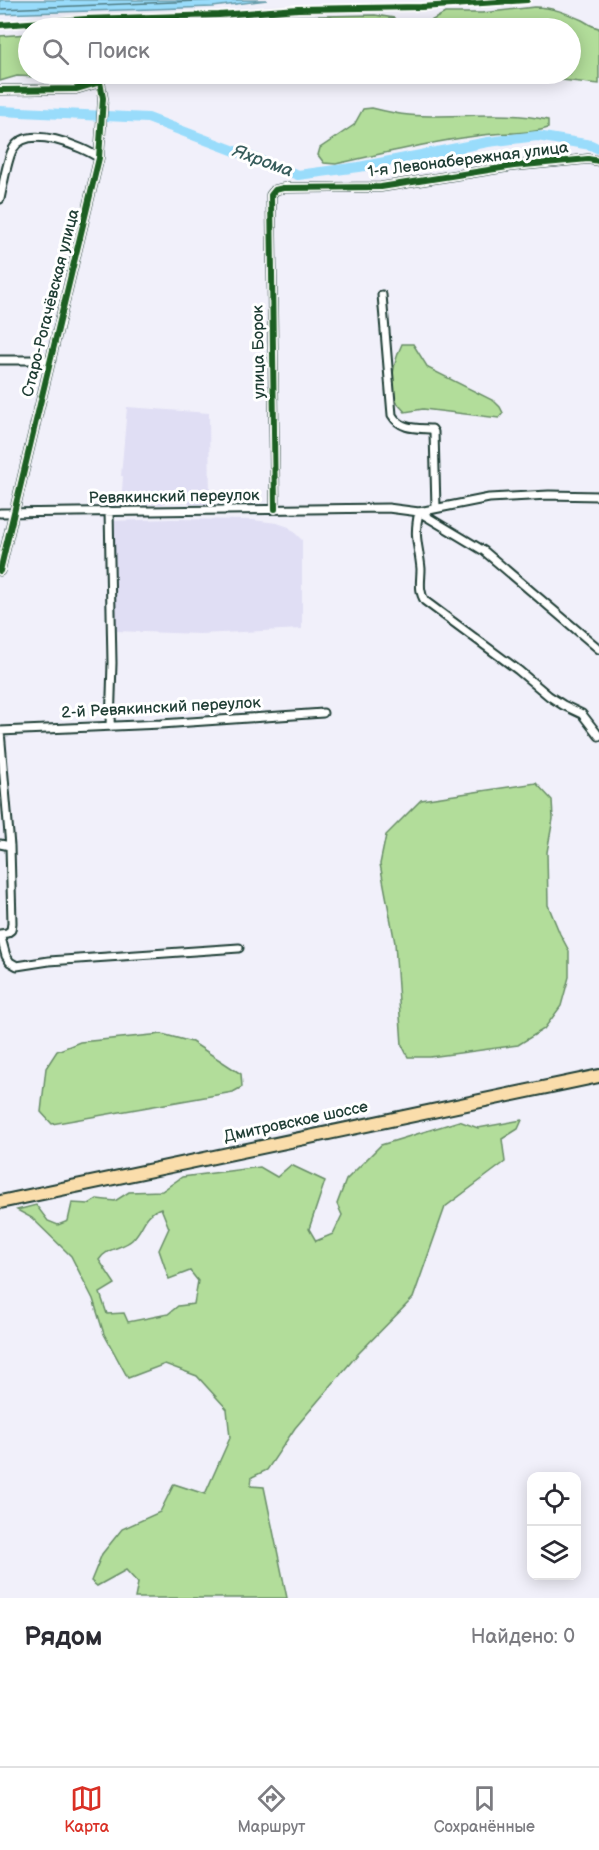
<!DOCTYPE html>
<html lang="ru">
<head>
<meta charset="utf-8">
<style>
	:root { --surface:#fff; --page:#f2f2f3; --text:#2b2b33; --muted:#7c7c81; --line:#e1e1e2; --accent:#d93025 }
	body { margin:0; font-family:"Balsamiq Sans",sans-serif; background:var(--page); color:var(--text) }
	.controls { position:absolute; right:18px; bottom:18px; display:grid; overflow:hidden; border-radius:12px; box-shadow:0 3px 15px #0003 }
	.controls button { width:54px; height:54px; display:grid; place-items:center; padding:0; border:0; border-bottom:2px solid var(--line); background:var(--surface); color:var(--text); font:30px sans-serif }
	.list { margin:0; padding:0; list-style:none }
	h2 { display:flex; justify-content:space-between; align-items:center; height:78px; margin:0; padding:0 24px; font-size:26px }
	h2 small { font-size:20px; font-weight:400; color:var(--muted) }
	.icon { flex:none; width:33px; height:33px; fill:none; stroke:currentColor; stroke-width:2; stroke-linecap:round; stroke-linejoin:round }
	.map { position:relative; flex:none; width:599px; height:1598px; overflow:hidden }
	.search { position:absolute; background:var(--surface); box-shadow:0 3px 15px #0003; left:18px; right:18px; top:18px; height:66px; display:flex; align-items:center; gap:15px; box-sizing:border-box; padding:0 21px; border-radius:33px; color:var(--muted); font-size:22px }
	.sheet { height:168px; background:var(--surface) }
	nav { display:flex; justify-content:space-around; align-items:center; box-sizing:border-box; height:84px; border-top:2px solid var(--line); background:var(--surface); font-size:16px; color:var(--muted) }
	nav a { display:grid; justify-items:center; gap:3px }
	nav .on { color:var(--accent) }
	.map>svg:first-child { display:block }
</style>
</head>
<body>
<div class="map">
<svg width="599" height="1598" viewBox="0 0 599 1598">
	<rect width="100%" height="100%" fill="#f1f0fa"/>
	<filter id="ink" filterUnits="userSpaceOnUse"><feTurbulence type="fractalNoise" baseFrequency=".0167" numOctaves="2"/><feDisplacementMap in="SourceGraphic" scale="12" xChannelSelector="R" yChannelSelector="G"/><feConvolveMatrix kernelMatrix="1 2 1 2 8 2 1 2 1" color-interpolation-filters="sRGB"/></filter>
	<g filter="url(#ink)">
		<path fill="#e0def4" d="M127 407 209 413 210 504H189L187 498 175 497 174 500 166 499 163 504 121 505 123 476H121Z
			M171 519 253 520 277 523 289 527 302 540V629L200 634 115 631 111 521Z"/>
		<path fill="#b2dd9a" stroke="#688d67" stroke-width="1.5" fill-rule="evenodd" d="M535 7C552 7 566 13 582 20 588 23 592 27 599 28V84L552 79 471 74H570V28H418L445 13H482Z
			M375 15 394 18 396 25 400 28 212 27 215 21 226 18Z
			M28 34V74L69 75 58 78 17 76 0 81V36Z
			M372 108C384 111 396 114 409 115 455 119 502 110 548 120V128C528 135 505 132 483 135 434 141 385 153 336 164L324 163 318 155 320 148 354 125 363 109Z
			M402 344H413L428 368 494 401 500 407 503 413 499 418 423 409 405 412C403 409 397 404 396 401 388 384 395 359 402 344Z
			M536 783 552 800 553 819 547 852 548 905 560 934 569 951V977L561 1006 544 1029 518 1045 430 1057H408L402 1045 395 943 380 864 386 835 421 800Z
			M162 1034 192 1042 241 1074 242 1087 233 1092 52 1124 41 1112 46 1068 57 1051 80 1042Z
			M522 1120 518 1129 502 1139 505 1162 445 1207 413 1298 357 1355 295 1428 267 1470 252 1477 251 1486 264 1487 287 1598H135L138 1583 126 1570 97 1586 91 1581 102 1554 122 1529 160 1512 174 1484 205 1494 230 1438 227 1409 197 1376 165 1364 128 1378 104 1334 93 1299 71 1256 32 1218 17 1210 36 1205 48 1221 58 1225 68 1221 72 1203 89 1204 97 1199 115 1201 129 1192 162 1191 182 1177 260 1167 277 1177 291 1165 325 1181 309 1229 316 1241 333 1234 342 1215 337 1204 346 1180 381 1145 459 1121 478 1128ZM161 1208 169 1228 159 1250 169 1279 190 1271 198 1281 194 1304 178 1306 168 1314 128 1322 124 1313 107 1314 100 1293 115 1284 99 1260C107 1247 122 1249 132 1240 145 1228 142 1215 161 1208Z"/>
		<path fill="#99dcfb" stroke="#689cab" stroke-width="1.5" d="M0 0H267L213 7 0 14Z"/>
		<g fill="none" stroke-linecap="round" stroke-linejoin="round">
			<path stroke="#507d84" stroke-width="1.5" d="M0 9 223 0"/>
			<path stroke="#99dcfb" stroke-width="10" d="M0 111 148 118 298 175 359 167 488 142 537 136 591 145 599 149"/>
			<g stroke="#1f3d34" stroke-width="11">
				<path id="street" d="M0 90 76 89 100 82 103 98 99 158 0 571
					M0 199C3 186 7 159 13 149 27 123 83 147 99 158
					M382 295 392 415C401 430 416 428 432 429L434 432 436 508
					M0 360H51
					M275 509 271 195 275 190 283 188 381 187 514 166 588 159 599 161
					M109 511 112 663 110 726
					M0 513 388 508 419 512 489 498 549 495 599 496
					M599 649 484 551 419 512C413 538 419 545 421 569 421 580 418 591 425 601L518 670 549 696 563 705 582 714 599 736
					M0 731 161 724 323 713
					M0 844 10 846
					M0 934 6 956 10 962 17 966 49 961 239 948
					M0 934 7 933 11 930 12 923 10 846 0 731"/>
			</g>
			<g stroke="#1f3d34" stroke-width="16">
				<path id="highway" d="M0 1202 599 1076"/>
			</g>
			<use href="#street" stroke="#fff" stroke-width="7"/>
			<use href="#highway" stroke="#faddab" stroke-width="12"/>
			<g stroke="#fff" stroke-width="10">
				<path id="cycleway" d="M0 25 86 19 219 15 298 9 421 7 527 0
					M0 90 76 89 100 82 103 98 99 158 0 571
					M275 509 271 195 275 190 283 188 381 187 514 166 588 159 599 161"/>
			</g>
			<use href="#cycleway" stroke="#1b5e20" stroke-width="6"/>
		</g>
	</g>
	<g text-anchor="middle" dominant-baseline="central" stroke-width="6" stroke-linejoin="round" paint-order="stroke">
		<g font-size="16" fill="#1f3d34" stroke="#fff">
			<text transform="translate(468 160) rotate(-7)">1-я Левонабережная улица</text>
			<text transform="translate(51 303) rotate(-76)">Старо-Рогачёвская улица</text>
			<text transform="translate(259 352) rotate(-91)">улица Борок</text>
			<text transform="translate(174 497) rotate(-1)">Ревякинский переулок</text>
			<text transform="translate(161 708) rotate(-3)">2-й Ревякинский переулок</text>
			<text transform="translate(296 1122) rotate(-12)">Дмитровское шоссе</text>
		</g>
		<g font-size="18" font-style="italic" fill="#375d5c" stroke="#fff">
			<text transform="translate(263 161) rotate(20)">Яхрома</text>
		</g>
	</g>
</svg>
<div class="controls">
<button><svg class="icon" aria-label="locate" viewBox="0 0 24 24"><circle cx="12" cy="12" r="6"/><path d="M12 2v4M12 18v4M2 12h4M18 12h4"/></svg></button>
<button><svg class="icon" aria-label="layers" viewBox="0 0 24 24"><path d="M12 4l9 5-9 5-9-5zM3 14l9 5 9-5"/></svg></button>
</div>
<div class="search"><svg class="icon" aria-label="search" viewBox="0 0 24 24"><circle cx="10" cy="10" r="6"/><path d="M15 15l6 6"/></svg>Поиск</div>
</div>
<section class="sheet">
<h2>Рядом<small>Найдено: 0</small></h2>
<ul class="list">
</ul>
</section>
<nav>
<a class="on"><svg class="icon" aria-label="map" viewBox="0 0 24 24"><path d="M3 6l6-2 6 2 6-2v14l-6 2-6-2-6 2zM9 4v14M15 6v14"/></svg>Карта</a>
<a><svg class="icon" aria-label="directions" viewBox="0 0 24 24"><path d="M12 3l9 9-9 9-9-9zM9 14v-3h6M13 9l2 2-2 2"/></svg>Маршрут</a>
<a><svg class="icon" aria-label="saved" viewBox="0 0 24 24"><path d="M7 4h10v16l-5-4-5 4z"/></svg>Сохранённые</a>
</nav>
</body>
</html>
